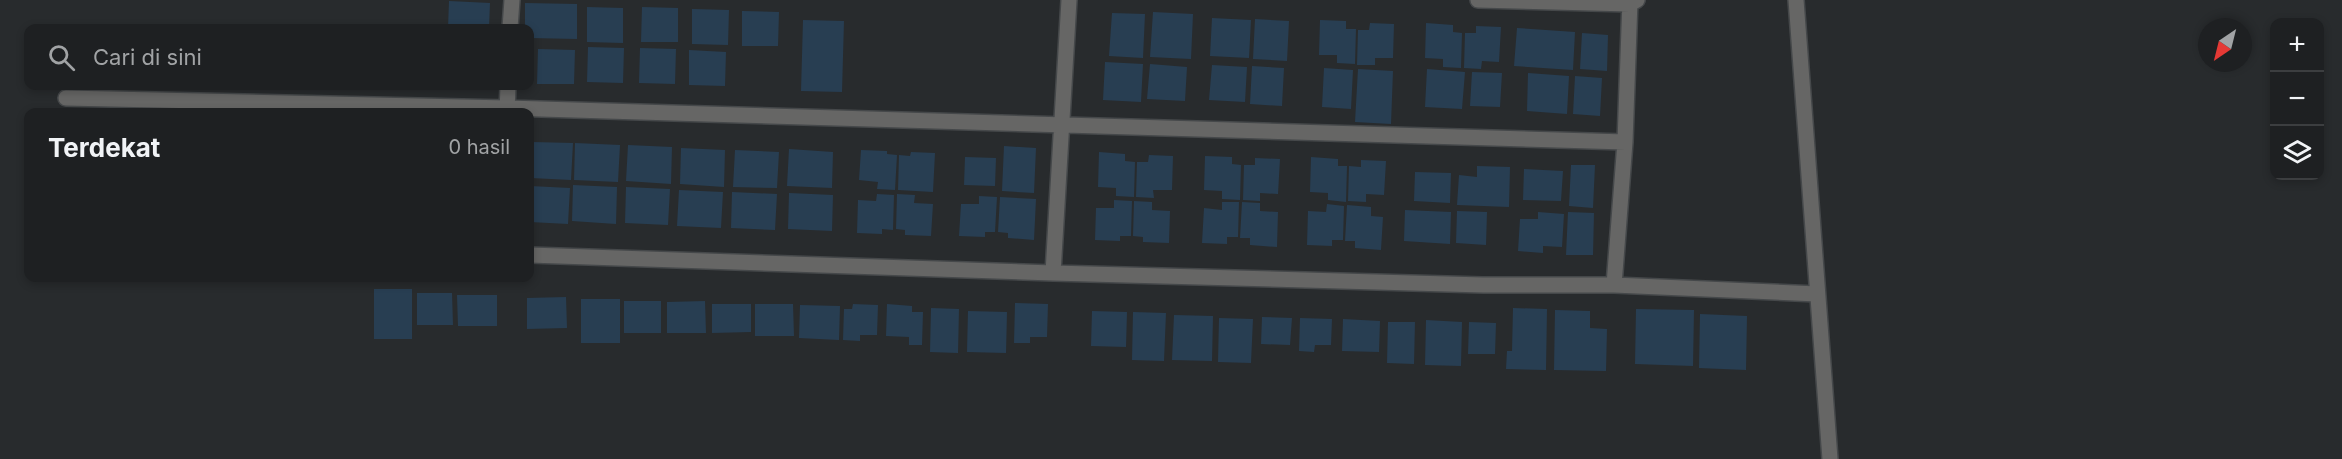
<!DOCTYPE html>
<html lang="id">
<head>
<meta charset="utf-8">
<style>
	:root { --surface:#1e2022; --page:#2b2d2f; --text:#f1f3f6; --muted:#a1a3a5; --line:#3c3e40 }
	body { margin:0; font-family:Inter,sans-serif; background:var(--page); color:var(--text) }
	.controls { position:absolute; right:18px; top:18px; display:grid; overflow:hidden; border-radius:12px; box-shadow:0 3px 9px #0003 }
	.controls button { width:54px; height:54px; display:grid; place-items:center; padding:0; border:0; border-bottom:2px solid var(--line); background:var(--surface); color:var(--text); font:30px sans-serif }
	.compass { position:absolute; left:2198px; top:18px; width:54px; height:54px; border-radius:50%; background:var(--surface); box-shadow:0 3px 9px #0003; rotate:215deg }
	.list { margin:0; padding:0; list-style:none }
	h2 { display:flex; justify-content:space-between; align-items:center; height:78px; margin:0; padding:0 24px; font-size:26px }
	h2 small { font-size:20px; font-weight:400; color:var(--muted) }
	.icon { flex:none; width:33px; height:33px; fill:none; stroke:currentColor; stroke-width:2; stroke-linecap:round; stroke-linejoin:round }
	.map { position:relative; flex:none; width:2342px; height:459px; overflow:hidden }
	.search { position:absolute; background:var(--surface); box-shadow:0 3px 9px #0003; left:24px; top:24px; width:510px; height:66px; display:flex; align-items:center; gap:15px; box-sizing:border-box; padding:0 21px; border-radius:12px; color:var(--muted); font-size:22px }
	.panel { position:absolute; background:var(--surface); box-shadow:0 3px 9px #0003; left:24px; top:108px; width:510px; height:174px; border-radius:12px }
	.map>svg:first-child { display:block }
</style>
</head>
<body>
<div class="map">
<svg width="2342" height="459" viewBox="0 0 2342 459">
	<rect width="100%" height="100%" fill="#282b2d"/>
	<path fill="#283e52" d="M449 1 490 3 489 28H448Z
		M525 3 577 4V39L530 38V28H525Z
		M587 7 623 8V43L587 42Z
		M642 7 678 8V42H641Z
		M692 9 729 10 728 45 692 44Z
		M742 11 779 12 778 46H742Z
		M1153 12 1193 14 1191 59 1150 57Z
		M1112 13 1145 14 1143 58 1109 56Z
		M1212 18 1251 20 1249 58 1210 56Z
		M1255 19 1289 21 1287 61 1253 59Z
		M803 20 844 21 842 92 801 91Z
		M1320 20 1346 21V29H1356L1355 64 1337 63V55H1319Z
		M1370 23 1394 24 1393 58H1375V65H1357L1358 30H1369Z
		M1426 23 1453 25V32L1462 33 1461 68 1443 67V59L1425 58Z
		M1476 26 1501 27 1499 62 1482 61 1481 69 1464 68 1465 33H1476Z
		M1517 28 1575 32 1573 70 1514 66Z
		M1582 33 1608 35 1607 71 1580 69Z
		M588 47 624 48 623 83 587 82Z
		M640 48 676 49 675 84 639 83Z
		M538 49 575 50 574 84H537Z
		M689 50 726 52 725 86 689 85Z
		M1105 62 1143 64 1141 102 1103 100Z
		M1150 64 1187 67 1185 101 1147 99Z
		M1212 65 1247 67 1245 102 1209 100Z
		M1252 66 1284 68 1282 106 1250 104Z
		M1324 68 1353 70 1351 109 1322 107Z
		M1358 69 1393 71 1391 124 1355 122Z
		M1427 69 1465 72 1462 109 1425 107Z
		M1472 72 1502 73 1500 107 1470 106Z
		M1528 73 1569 76 1567 114 1527 111Z
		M1575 76 1602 78 1600 116 1573 114Z
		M532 142 573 143 571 180 531 178Z
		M575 143 620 145 618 182 574 180Z
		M628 145 672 147 671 184 626 181Z
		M1004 146 1036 148 1034 193 1002 191Z
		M681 148 725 150 724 187 680 184Z
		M789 149 833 152 832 188 787 186Z
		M735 150 779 152 777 188 733 187Z
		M861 150 887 151V154L897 155 895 190 877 189 878 182 859 180Z
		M911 152 935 153 933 192 898 190 899 155 910 156Z
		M1099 152 1125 154V161L1135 162 1134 197 1116 196V188L1098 187Z
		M1149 155 1173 156 1172 190H1153L1154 198 1136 197 1137 162H1148Z
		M1205 156 1232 157V164L1241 165 1240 200 1222 199V191L1204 190Z
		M965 157 996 158 995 186 964 185Z
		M1311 157 1338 159V166H1347L1346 202 1328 200V193L1310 192Z
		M1255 158 1280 159 1278 194 1260 193V201L1243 200 1244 165H1255Z
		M1361 160 1386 161 1384 195 1366 194V202L1348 201 1349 166 1361 167Z
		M1571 165H1595L1593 208 1569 206Z
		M1477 166 1510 167 1509 207 1457 205 1459 175 1477 177Z
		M1524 169 1563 171 1561 201 1523 200Z
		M1415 172 1451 173 1450 203 1414 201Z
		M573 185 617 187 616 224 572 221Z
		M530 186 570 188 568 224 530 222Z
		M626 187 670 189 668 225 625 223Z
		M679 190 723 192 721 228 677 226Z
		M732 192 777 194 775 230 731 228Z
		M789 193 833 195 832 231 788 229Z
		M877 194 894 195 893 230 882 229V234L857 233 858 200 876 201Z
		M897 194 915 195 914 203 933 204 931 236 905 235V230L896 229Z
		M979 196 997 197 995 232H985V237L959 236 961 204H979Z
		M1000 197 1036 199 1034 240 1008 238V233L998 232Z
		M1114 200 1132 201 1131 236H1120V241L1095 240 1096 208H1114Z
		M1134 201 1152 202V210L1170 211 1169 243 1143 242V237L1133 236Z
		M1222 202H1239L1238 237H1227V244L1202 243 1204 208 1222 210Z
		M1242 202 1260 203V211L1278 212 1277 247 1250 245V238H1240Z
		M1327 204 1344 206 1343 240H1332V246L1307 245 1308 211 1326 212Z
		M1347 205 1371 207V216L1383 217 1381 250 1355 248V241H1345Z
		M1405 210 1451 212 1450 244 1404 241Z
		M1457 211 1487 212 1486 245 1456 243Z
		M1538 212 1564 214 1562 247 1543 246V253L1518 251 1520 219H1538Z
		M1568 212 1594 213 1593 255H1566Z
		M374 289H412V339H374Z
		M417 293H452L453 325H417Z
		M457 295H497V326H458Z
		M566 297 567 328 527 329V298Z
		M581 299H620V343H581Z
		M624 301H661V333H624Z
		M705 301 706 333H667V302Z
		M1015 303 1048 304 1047 337H1030V343H1014Z
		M712 304H751V332L712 333Z
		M755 304H793L794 336H755Z
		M853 304 878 305 877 335H860V341L843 340 844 309H852Z
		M887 304 912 306V312H923L922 345H909V337L886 336Z
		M800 305 840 306 839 340 799 338Z
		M931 308 959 309 958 353 930 352Z
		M1513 308 1547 309 1546 370 1506 369 1507 351H1512Z
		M1636 309 1694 310 1693 366 1635 364Z
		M1555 310 1590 311V328L1607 329 1606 371 1554 370Z
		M968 311 1007 312 1006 353 967 352Z
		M1092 311 1127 312 1126 347 1091 346Z
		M1133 312 1166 313 1164 361 1132 360Z
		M1700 314 1747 316 1746 370 1699 368Z
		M1174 315 1213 316 1212 361 1172 360Z
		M1262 317 1292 318 1290 345 1261 344Z
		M1219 318 1253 319 1251 363 1218 362Z
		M1300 318 1332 319 1331 345H1315L1314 352 1299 351Z
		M1343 319 1380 321 1379 352 1342 351Z
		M1426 320 1462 322 1461 366 1425 365Z
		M1388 322H1415L1414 364 1387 363Z
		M1469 322 1496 323 1495 354H1468Z"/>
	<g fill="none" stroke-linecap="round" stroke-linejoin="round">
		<g stroke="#45484a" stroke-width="18">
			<path id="minor" d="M1478 0 1630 4 1637 0
				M1796 0 1830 459
				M510 28 512 0
				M66 98 507 108 1625 142
				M507 112 508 86
				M530 255 1053 273 1483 285H1614L1817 294
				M1053 273 1069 0
				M1614 285 1625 142 1630 0"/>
		</g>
		<use href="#minor" stroke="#666665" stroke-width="15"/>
	</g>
</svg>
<div class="controls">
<button>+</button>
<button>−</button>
<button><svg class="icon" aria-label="layers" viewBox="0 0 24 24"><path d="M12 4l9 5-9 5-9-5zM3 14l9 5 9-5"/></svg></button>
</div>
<svg class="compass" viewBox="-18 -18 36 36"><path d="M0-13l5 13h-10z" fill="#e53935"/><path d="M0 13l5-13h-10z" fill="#a1a3a5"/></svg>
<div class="search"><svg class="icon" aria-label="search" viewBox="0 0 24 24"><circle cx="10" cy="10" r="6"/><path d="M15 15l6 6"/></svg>Cari di sini</div>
<section class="panel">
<h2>Terdekat<small>0 hasil</small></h2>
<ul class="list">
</ul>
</section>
</div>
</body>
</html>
